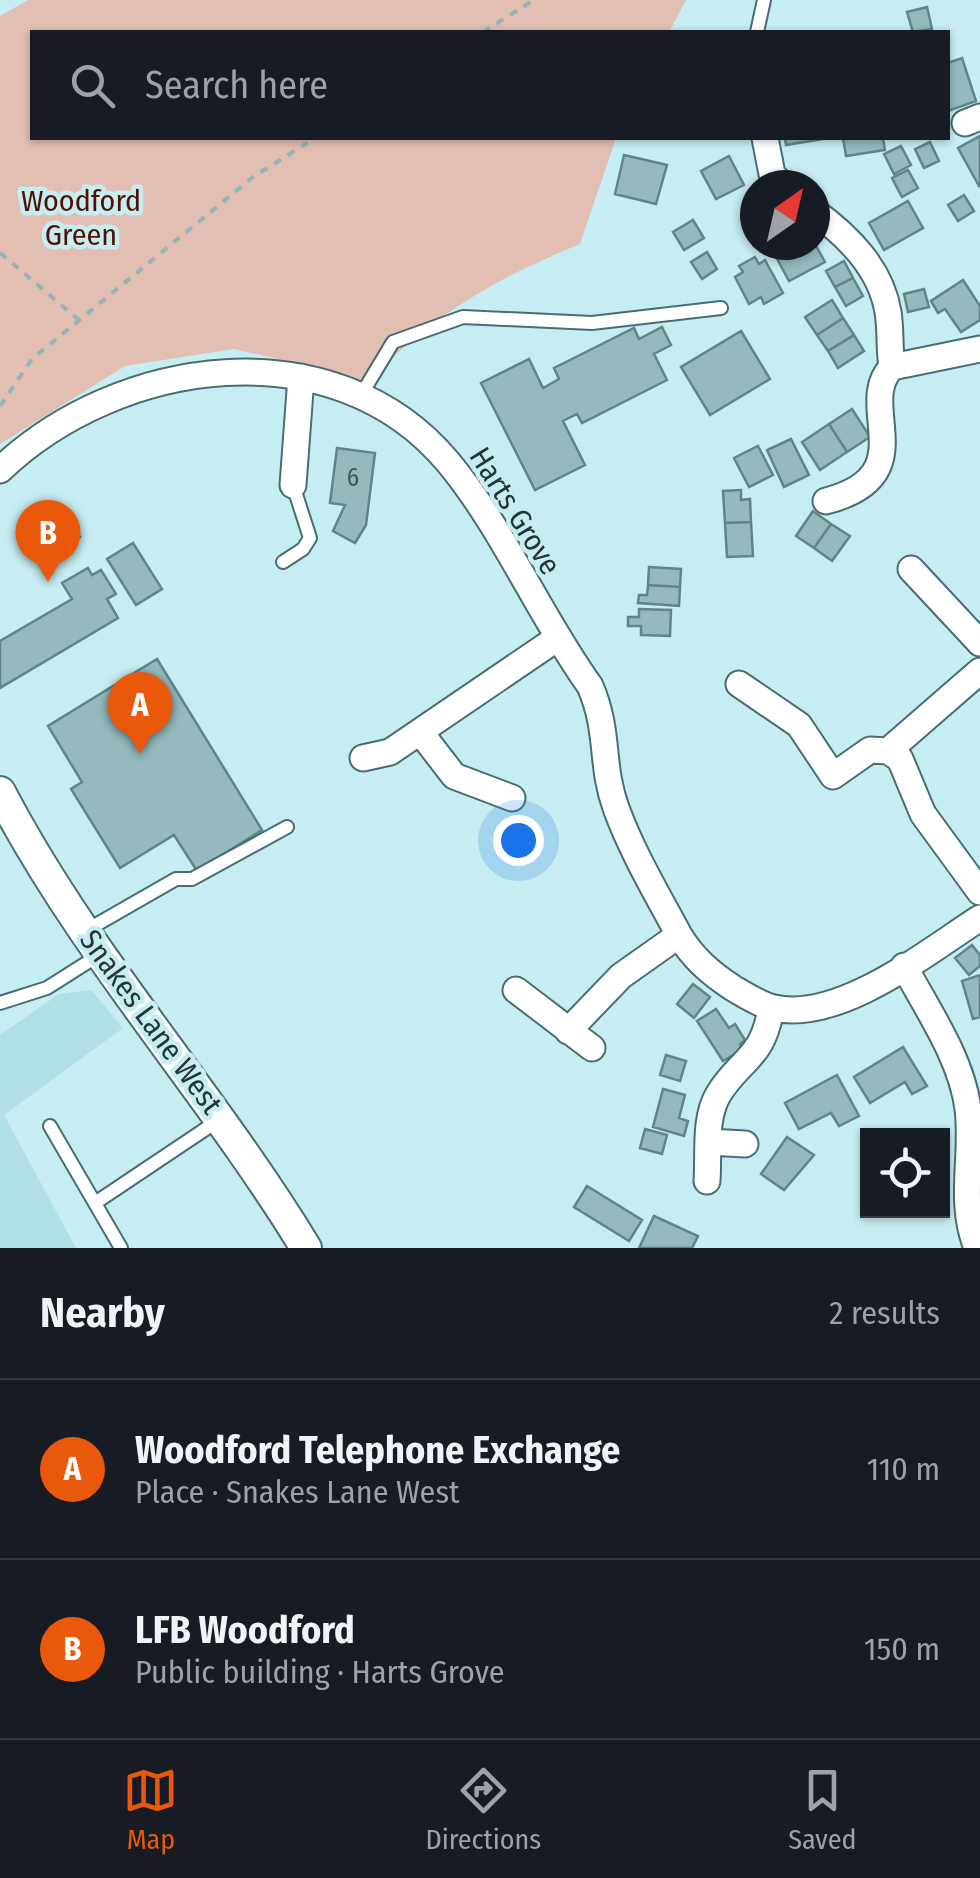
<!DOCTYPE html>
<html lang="en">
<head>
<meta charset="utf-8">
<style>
	:root { --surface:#171b24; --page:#242831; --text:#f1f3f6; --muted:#9ea1a6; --line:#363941; --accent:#ea580c }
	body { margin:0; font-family:"Fira Sans Condensed",sans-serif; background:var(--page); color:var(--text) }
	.controls { position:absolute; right:30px; bottom:30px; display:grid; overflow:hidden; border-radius:0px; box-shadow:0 2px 8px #0004 }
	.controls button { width:90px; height:90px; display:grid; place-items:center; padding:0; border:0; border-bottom:2px solid var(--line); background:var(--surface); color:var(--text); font:50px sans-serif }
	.compass { position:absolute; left:740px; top:170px; width:90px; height:90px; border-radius:50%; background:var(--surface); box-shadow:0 2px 8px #0004; rotate:34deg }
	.you { position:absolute; left:518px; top:840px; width:35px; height:35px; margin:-25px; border:8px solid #fff; border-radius:50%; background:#1a73e8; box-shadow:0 0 0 15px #1a73e833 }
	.badge { display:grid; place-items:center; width:65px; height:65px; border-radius:50%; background:var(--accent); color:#fff; font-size:32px; font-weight:700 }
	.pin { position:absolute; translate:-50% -82px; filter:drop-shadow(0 2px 5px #0008) }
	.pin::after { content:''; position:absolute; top:52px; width:35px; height:30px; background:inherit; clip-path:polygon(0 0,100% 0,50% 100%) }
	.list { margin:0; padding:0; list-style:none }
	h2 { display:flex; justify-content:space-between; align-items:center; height:130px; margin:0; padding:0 40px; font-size:42px }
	h2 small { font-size:32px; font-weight:400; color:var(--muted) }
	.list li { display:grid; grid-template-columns:65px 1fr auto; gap:30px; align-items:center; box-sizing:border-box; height:180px; padding:0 40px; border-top:2px solid var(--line) }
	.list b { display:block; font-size:38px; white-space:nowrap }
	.list p { margin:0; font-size:32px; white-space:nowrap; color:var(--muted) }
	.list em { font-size:32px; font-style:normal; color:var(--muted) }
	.icon { flex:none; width:55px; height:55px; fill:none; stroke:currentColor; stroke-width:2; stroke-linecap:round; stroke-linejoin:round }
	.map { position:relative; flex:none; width:980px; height:1248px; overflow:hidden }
	.search { position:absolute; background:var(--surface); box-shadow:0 2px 8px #0004; left:30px; right:30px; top:30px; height:110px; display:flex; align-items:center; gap:25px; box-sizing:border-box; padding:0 35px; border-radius:0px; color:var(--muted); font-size:38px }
	.sheet { height:490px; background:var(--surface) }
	nav { display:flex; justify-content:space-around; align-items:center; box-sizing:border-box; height:140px; border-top:2px solid var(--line); background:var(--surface); font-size:28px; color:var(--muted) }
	nav a { display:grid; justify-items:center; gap:5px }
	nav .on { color:var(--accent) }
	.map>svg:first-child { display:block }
</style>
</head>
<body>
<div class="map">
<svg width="980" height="1248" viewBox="0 0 980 1248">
	<rect width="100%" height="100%" fill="#c6edf1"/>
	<path fill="#b0e0e5" d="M91 990 123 1028 4 1115 76 1248H0V1035L59 994Z"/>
	<path fill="#e2beb3" d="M28 0H686L669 32H32V138H616L580 244C485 283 436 315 362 386L308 366 234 349 125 366 0 444V16Z"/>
	<path fill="#94babe" stroke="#608589" stroke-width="2.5" d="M927 7 932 29 913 32 907 12Z
		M962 58 976 101 948 111V63Z
		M980 136V185L979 186 958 148Z
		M785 138H829L786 145Z
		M843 138H883L885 150 846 156Z
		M930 142 939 161 924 168 915 149Z
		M901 146 911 165 894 174 884 154Z
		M624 155 667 165 656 204 615 194Z
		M729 156 744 185 716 199 701 171Z
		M908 170 918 188 902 197 892 178Z
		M964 195 974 211 958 221 948 205Z
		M908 201 923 228 884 250 869 223Z
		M693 220 704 238 684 250 673 232Z
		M815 244 825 262 789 281 775 255 793 245Z
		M707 252 717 269 702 279 691 262Z
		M755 257 759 264 765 260 783 293 764 304 761 297 749 304 735 277 743 272 739 266Z
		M844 261 853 278 835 287 826 271Z
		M853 278 863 296 846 306 835 287Z
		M963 280 980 306V320L961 332 945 309 938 313 931 301Z
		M924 289 929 307 908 312 904 294Z
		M832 300 843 318 817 335 805 317Z
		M843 318 854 335 828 351 817 335Z
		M662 327 671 345 654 354 667 380 582 423 577 414 563 421 585 465 535 490 481 383 529 359 543 388 559 379 554 368 634 328 639 339Z
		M741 331 770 379 710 415 681 367Z
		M854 335 864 351 838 368 828 351Z
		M852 409 870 437 847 452 829 424Z
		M829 424 847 452 820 470 802 442Z
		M791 439 809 475 784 487 767 450Z
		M758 446 773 475 749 487 734 458Z
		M337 448 375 453 366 525 355 543 333 531 345 505 330 503Z
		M741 490V500L750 499 751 522 725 523 723 491Z
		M813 511 831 524 814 548 796 536Z
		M751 522 753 556 727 557 725 523Z
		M831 524 850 536 832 561 814 548Z
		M73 526 80 537 66 544 60 533Z
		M133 543 162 589 136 605 107 559Z
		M649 567 681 569 680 587 648 585Z
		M88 568 92 575 101 570 116 594 107 599 118 618 0 688V641L72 599 62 583Z
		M648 585 680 587 679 606 638 603 639 595H647Z
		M639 609 671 610 670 636 641 635V626H628V617H639Z
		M157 659 262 830 197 871 174 835 120 868 71 789 82 782 48 726Z
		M972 945 980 955V966L969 975 955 958Z
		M980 975V1017L973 1019 962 981Z
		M693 984 710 997 694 1018 677 1004Z
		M716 1009 729 1028 735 1024 745 1040 740 1044 743 1049 723 1061 697 1021Z
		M903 1047 927 1086 912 1094 905 1082 870 1103 854 1077Z
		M666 1055 686 1061 680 1081 660 1075Z
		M837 1075 859 1116 839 1126 831 1113 799 1129 785 1103Z
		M663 1089 685 1095 679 1118 688 1121 684 1136 653 1127Z
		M645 1129 667 1135 662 1154 640 1148Z
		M787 1137 814 1155 784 1190 761 1174Z
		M587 1186 642 1220 629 1241 574 1207Z
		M654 1216 698 1236 692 1248H639Z"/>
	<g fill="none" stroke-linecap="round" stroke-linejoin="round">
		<g stroke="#496d70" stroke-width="16">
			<path id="service" d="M757 32 764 0
				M361 395 393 342 463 317 592 323 721 308
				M283 562 303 549 310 538 293 485
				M87 930 176 879H192L287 827
				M0 1003 47 988 99 955
				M50 1126 121 1248
				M95 1203 219 1120"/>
		</g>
		<g stroke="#496d70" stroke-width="29">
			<path id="minor" d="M965 123 980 117
				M765 138 772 174 782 185
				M815 212C849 237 881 269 888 312 891 330 889 349 892 367
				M0 470C118 357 334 326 448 462 503 528 539 615 590 686 610 732 600 764 616 808 632 852 657 894 679 935 693 958 710 973 733 988 745 995 760 1005 774 1008 839 1023 927 952 980 918
				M293 485 301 377
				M826 501C926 475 854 405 892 367L980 349
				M911 569 980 643
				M739 684 799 725 833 776 870 750 888 751 900 759 923 814 980 892
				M421 733 454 776 512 798
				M888 751 980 671
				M363 758 390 752 556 639
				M904 966C927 1009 962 1059 968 1109 974 1157 958 1200 977 1248
				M516 990 592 1048
				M568 1031 621 976 679 935
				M709 1142 745 1144
				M707 1181C709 1154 704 1119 718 1095 739 1059 763 1060 771 1008"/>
		</g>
		<g stroke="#496d70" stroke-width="34">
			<path id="tertiary" d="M0 792C85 955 211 1092 306 1248"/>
		</g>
		<path stroke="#94b4b7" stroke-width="4" stroke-dasharray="8 8" stroke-linecap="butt" d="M483 32 534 0
			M0 253 79 320
			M0 406 32 359 253 177 315 138"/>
		<use href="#service" stroke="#fff" stroke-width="12"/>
		<use href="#minor" stroke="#fff" stroke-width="25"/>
		<use href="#tertiary" stroke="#fff" stroke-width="30"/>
	</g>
	<g text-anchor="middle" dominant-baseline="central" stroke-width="9" stroke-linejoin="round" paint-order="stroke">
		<g font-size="25" fill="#415658">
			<text x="353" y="478">6</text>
		</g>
		<g font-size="30" fill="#511100" stroke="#c6edf1">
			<text x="81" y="201">Woodford<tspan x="81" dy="34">Green</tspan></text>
		</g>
		<g font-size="30" fill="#253536" stroke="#c6edf1">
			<text transform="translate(515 511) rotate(58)">Harts Grove</text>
			<text transform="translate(151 1022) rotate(54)">Snakes Lane West</text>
		</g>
	</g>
</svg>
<div class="controls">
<button><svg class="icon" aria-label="locate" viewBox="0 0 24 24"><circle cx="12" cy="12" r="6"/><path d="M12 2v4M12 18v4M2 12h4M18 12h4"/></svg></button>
</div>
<svg class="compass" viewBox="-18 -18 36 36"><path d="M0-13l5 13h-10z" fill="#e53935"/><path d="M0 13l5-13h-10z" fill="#9ea1a6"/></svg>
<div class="you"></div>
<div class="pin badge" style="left:140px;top:754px">A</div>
<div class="pin badge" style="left:48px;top:582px">B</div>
<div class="search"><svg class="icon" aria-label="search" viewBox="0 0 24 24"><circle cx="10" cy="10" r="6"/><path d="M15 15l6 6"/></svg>Search here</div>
</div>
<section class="sheet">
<h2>Nearby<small>2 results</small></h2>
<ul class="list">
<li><span class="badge">A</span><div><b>Woodford Telephone Exchange</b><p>Place · Snakes Lane West</p></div><em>110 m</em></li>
<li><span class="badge">B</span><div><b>LFB Woodford</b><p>Public building · Harts Grove</p></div><em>150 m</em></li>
</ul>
</section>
<nav>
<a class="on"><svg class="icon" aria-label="map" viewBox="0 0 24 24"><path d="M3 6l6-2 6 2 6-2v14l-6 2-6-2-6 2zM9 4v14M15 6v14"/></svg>Map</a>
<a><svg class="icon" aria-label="directions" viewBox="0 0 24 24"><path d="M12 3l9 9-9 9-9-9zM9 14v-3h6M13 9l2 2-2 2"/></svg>Directions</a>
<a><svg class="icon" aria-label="saved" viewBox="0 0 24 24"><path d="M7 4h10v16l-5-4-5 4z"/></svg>Saved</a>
</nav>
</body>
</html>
